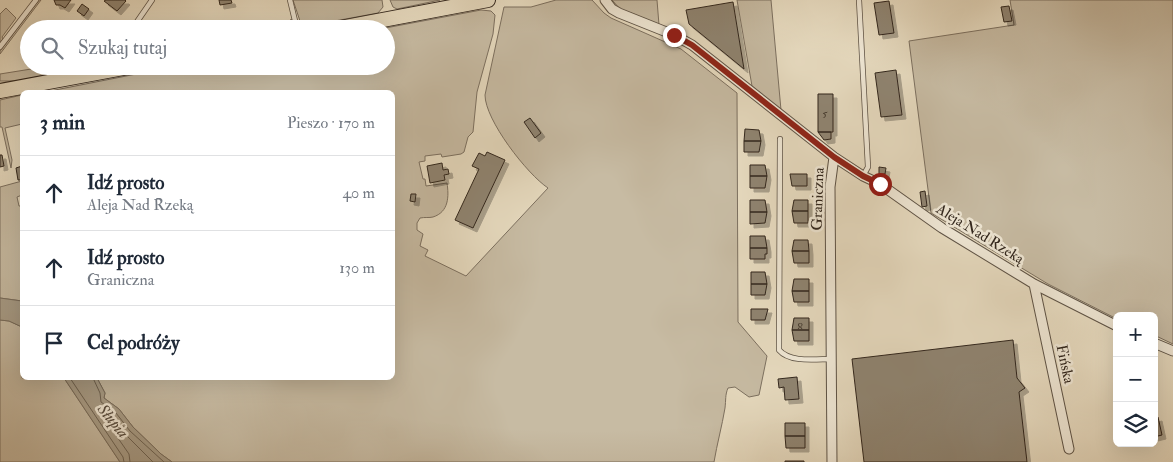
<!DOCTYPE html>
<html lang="pl">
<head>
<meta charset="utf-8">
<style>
	:root { --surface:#fff; --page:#f6f6f7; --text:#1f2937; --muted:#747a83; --line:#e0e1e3 }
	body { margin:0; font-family:"IM FELL Double Pica",serif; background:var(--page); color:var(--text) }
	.controls { position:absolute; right:15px; bottom:15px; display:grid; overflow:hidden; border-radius:8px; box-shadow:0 5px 20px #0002 }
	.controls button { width:45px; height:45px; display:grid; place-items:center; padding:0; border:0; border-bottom:1px solid var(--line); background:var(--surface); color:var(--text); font:25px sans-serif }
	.stop { position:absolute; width:15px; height:15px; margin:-11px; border:4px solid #8f2418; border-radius:50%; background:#fff }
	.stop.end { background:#8f2418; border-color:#fff; box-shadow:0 1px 5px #0008 }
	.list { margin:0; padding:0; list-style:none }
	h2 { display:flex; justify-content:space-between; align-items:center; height:65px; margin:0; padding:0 20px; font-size:21px }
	h2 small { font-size:16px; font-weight:400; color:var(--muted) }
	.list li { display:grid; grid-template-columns:32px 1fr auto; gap:15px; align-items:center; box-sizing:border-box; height:75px; padding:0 20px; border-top:1px solid var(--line) }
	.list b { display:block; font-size:19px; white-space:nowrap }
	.list p { margin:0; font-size:16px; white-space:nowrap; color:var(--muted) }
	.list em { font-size:16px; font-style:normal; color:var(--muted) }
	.icon { flex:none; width:28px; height:28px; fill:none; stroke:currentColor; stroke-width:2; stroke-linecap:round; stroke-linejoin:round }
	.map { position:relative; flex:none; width:1173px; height:462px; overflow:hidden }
	.search { position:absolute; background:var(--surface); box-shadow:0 5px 20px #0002; left:20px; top:20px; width:375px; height:55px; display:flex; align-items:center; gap:12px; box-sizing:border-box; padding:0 18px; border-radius:28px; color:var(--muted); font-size:19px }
	.panel { position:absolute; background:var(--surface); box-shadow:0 5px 20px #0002; left:20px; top:90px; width:375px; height:290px; border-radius:8px }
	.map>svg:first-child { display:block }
</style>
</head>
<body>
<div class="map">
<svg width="1173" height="462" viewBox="0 0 1173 462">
	<defs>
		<filter id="shadow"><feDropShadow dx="4" dy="4" stdDeviation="0" flood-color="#0004"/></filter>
	</defs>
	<rect width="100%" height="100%" fill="#e6dabf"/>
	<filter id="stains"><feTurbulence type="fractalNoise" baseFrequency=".004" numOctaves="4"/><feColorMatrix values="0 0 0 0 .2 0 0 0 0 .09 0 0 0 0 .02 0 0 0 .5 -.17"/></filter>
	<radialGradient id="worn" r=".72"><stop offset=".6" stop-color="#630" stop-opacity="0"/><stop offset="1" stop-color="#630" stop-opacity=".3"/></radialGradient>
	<path fill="#c7bba3" stroke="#7c7060" d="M39 0H41L0 54V51Z
		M293 0H382L383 7 378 13 302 27Z
		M390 0H440L397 9 393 7Z
		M556 0H592L604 13 611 18 681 49 737 93 738 322 767 356 759 395 749 397 735 387 728 388C725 395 726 400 725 408 722 426 717 444 714 462H172L161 454 133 427 119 409 104 398 105 393 97 378H392V92H45L177 66H386V29H380L481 10 491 11 495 15 493 34 477 92 473 132 468 137 464 152 461 154 442 157 441 154 425 156V161L419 162 423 179H425L426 186 447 183C449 196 449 212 433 217 429 218 425 217 420 218L417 223V230L423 234 420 246 428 250 425 256 466 276 548 188C527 174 485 120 485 95L504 7H531Z
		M612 0H657L659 25 621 10Z
		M737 0H771L781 110 752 86Z
		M1010 0H1173V344L1154 335V316H1117V319L1048 284 931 213 909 41 1014 25Z
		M6 8 16 18 2 37 3 39 0 43V14Z
		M291 19 292 23 290 29H260L290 23Z
		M50 66H92L16 81H0V74Z
		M22 95V124L5 128 12 160 11 168 2 127H0V100Z
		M22 181V195L17 197 19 206H22V301L0 298V187Z
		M0 320 9 321 22 327V378H64L120 462H0Z"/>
	<path fill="#a89d88" stroke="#786d5d" d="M0 298 22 301V327L9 321 0 320Z
		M64 378H97L105 393 104 398 119 409 133 427 161 454 172 462H120Z"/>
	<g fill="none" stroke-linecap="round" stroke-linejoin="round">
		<path stroke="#6c6252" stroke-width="1" d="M70 378 123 457 124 462
			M93 378 100 393 101 402 116 413 130 431 164 462
			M130 462 129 454 104 418 105 414 112 417 125 434 153 462"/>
	</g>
	<path fill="#8f8471" stroke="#31261d" filter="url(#shadow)" d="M54 0H71L65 8 60 5H56Z
		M106 0H125L126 1 117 11 104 1Z
		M219 0H231L232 3 220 5Z
		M889 1 894 33 879 35 874 3Z
		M733 2 744 69 689 24 686 10Z
		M82 4 89 9 84 16 77 11Z
		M1009 6 1012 21 1004 22 1001 7Z
		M896 70 902 115 881 117 875 73Z
		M818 94H833V132H818Z
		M530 118 541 133 535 138 524 122Z
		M745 129 759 130 761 141H744Z
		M818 132H831V139L824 140Z
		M744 141H761L759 152H744Z
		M487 152 505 160 473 228 455 220 479 169 472 166 479 153 485 156Z
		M0 155H2L4 166 0 167Z
		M442 163 443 170 448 169 449 174 444 175 445 180 430 183 427 166Z
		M750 165H765L767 176H750Z
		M22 166V180H18L16 168Z
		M879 167 886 168 885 174H879Z
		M790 174H807V186H792Z
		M750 176H767L765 188H750Z
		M925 191 927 206 922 207 920 192Z
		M411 194H416L415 202 410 201Z
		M750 200H765L767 212H750Z
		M794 200H808V211H792Z
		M792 211H808V223H794Z
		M750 212H767L765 223 750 224Z
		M750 236H765L767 248H750Z
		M794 240H808L809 251H792Z
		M750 248H767V254H765V259H750Z
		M792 251H809V263H794Z
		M751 272H765L767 284H751Z
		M794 279H809V291H792Z
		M751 284H767L765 295H751Z
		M792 291H809V302H794Z
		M751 309H768L765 320H751Z
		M794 318H809V330H792Z
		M792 330H809V341H794Z
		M1013 340 1017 378 1025 388 1019 392 1027 462H864L852 359Z
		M797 377 799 399 785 400 784 387 779 388 778 379Z
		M1158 417 1162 435 1154 437V418Z
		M785 423H805V436H785Z
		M785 436H805V448H786Z
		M785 461H804V462H785Z"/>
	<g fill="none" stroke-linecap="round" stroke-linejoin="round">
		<g stroke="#5e5346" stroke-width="6">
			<path id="lane" d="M290 0 297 29
				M859 0 868 167 863 176
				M132 29 152 0
				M0 47 36 0
				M780 139 779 350C790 363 816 359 832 359"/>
		</g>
		<g stroke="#5e5346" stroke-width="11">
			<path id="street" d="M605 0 612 9 619 13 674 35 692 45 834 157 863 176 880 184 942 228 1034 284 1117 326
				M1034 284 1069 449
				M1154 343 1173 351
				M832 462 830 187 834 157"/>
		</g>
		<g stroke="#31261d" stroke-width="16">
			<path id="primary" d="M335 29 488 0
				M0 91 134 66"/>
		</g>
		<use href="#lane" stroke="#efe7d5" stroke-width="4.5"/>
		<use href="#street" stroke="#efe7d5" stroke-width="9"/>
		<use href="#primary" stroke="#e6dabf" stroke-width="14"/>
	</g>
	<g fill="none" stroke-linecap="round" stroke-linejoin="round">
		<path stroke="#8f2418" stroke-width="6" d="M674 35 692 45 834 157 863 176 880 184"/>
	</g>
	<g text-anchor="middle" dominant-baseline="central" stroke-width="5" stroke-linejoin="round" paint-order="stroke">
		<g font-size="12" fill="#483e32">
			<text x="825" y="113">5</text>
			<text x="800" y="327">8</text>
		</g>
		<g font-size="15" fill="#31261d" stroke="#efe7d5">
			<text transform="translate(818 199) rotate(-88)">Graniczna</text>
			<text transform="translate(980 234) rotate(32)">Aleja Nad Rzeką</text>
			<text transform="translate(1065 364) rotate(78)">Fińska</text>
		</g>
		<g font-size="16" font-style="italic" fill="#554a3d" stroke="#efe7d5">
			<text transform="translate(113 421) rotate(50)">Słupia</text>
		</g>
	</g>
	<rect width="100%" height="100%" filter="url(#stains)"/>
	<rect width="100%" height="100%" fill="url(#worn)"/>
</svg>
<div class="controls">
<button>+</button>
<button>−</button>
<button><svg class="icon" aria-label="layers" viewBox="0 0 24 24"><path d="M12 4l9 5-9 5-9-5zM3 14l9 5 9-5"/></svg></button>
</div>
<div class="stop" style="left:880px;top:184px"></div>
<div class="stop end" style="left:674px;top:35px"></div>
<div class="search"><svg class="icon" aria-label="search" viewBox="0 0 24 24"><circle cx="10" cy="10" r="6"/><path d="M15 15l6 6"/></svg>Szukaj tutaj</div>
<section class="panel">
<h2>3 min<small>Pieszo · 170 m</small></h2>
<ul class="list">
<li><svg class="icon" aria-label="ahead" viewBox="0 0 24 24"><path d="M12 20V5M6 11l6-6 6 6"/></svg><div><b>Idź prosto</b><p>Aleja Nad Rzeką</p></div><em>40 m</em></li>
<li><svg class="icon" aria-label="ahead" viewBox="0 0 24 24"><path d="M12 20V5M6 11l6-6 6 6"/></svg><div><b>Idź prosto</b><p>Graniczna</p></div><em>130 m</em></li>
<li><svg class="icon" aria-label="arrive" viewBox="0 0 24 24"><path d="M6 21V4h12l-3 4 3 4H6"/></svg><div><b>Cel podróży</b></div></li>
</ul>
</section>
</div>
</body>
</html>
